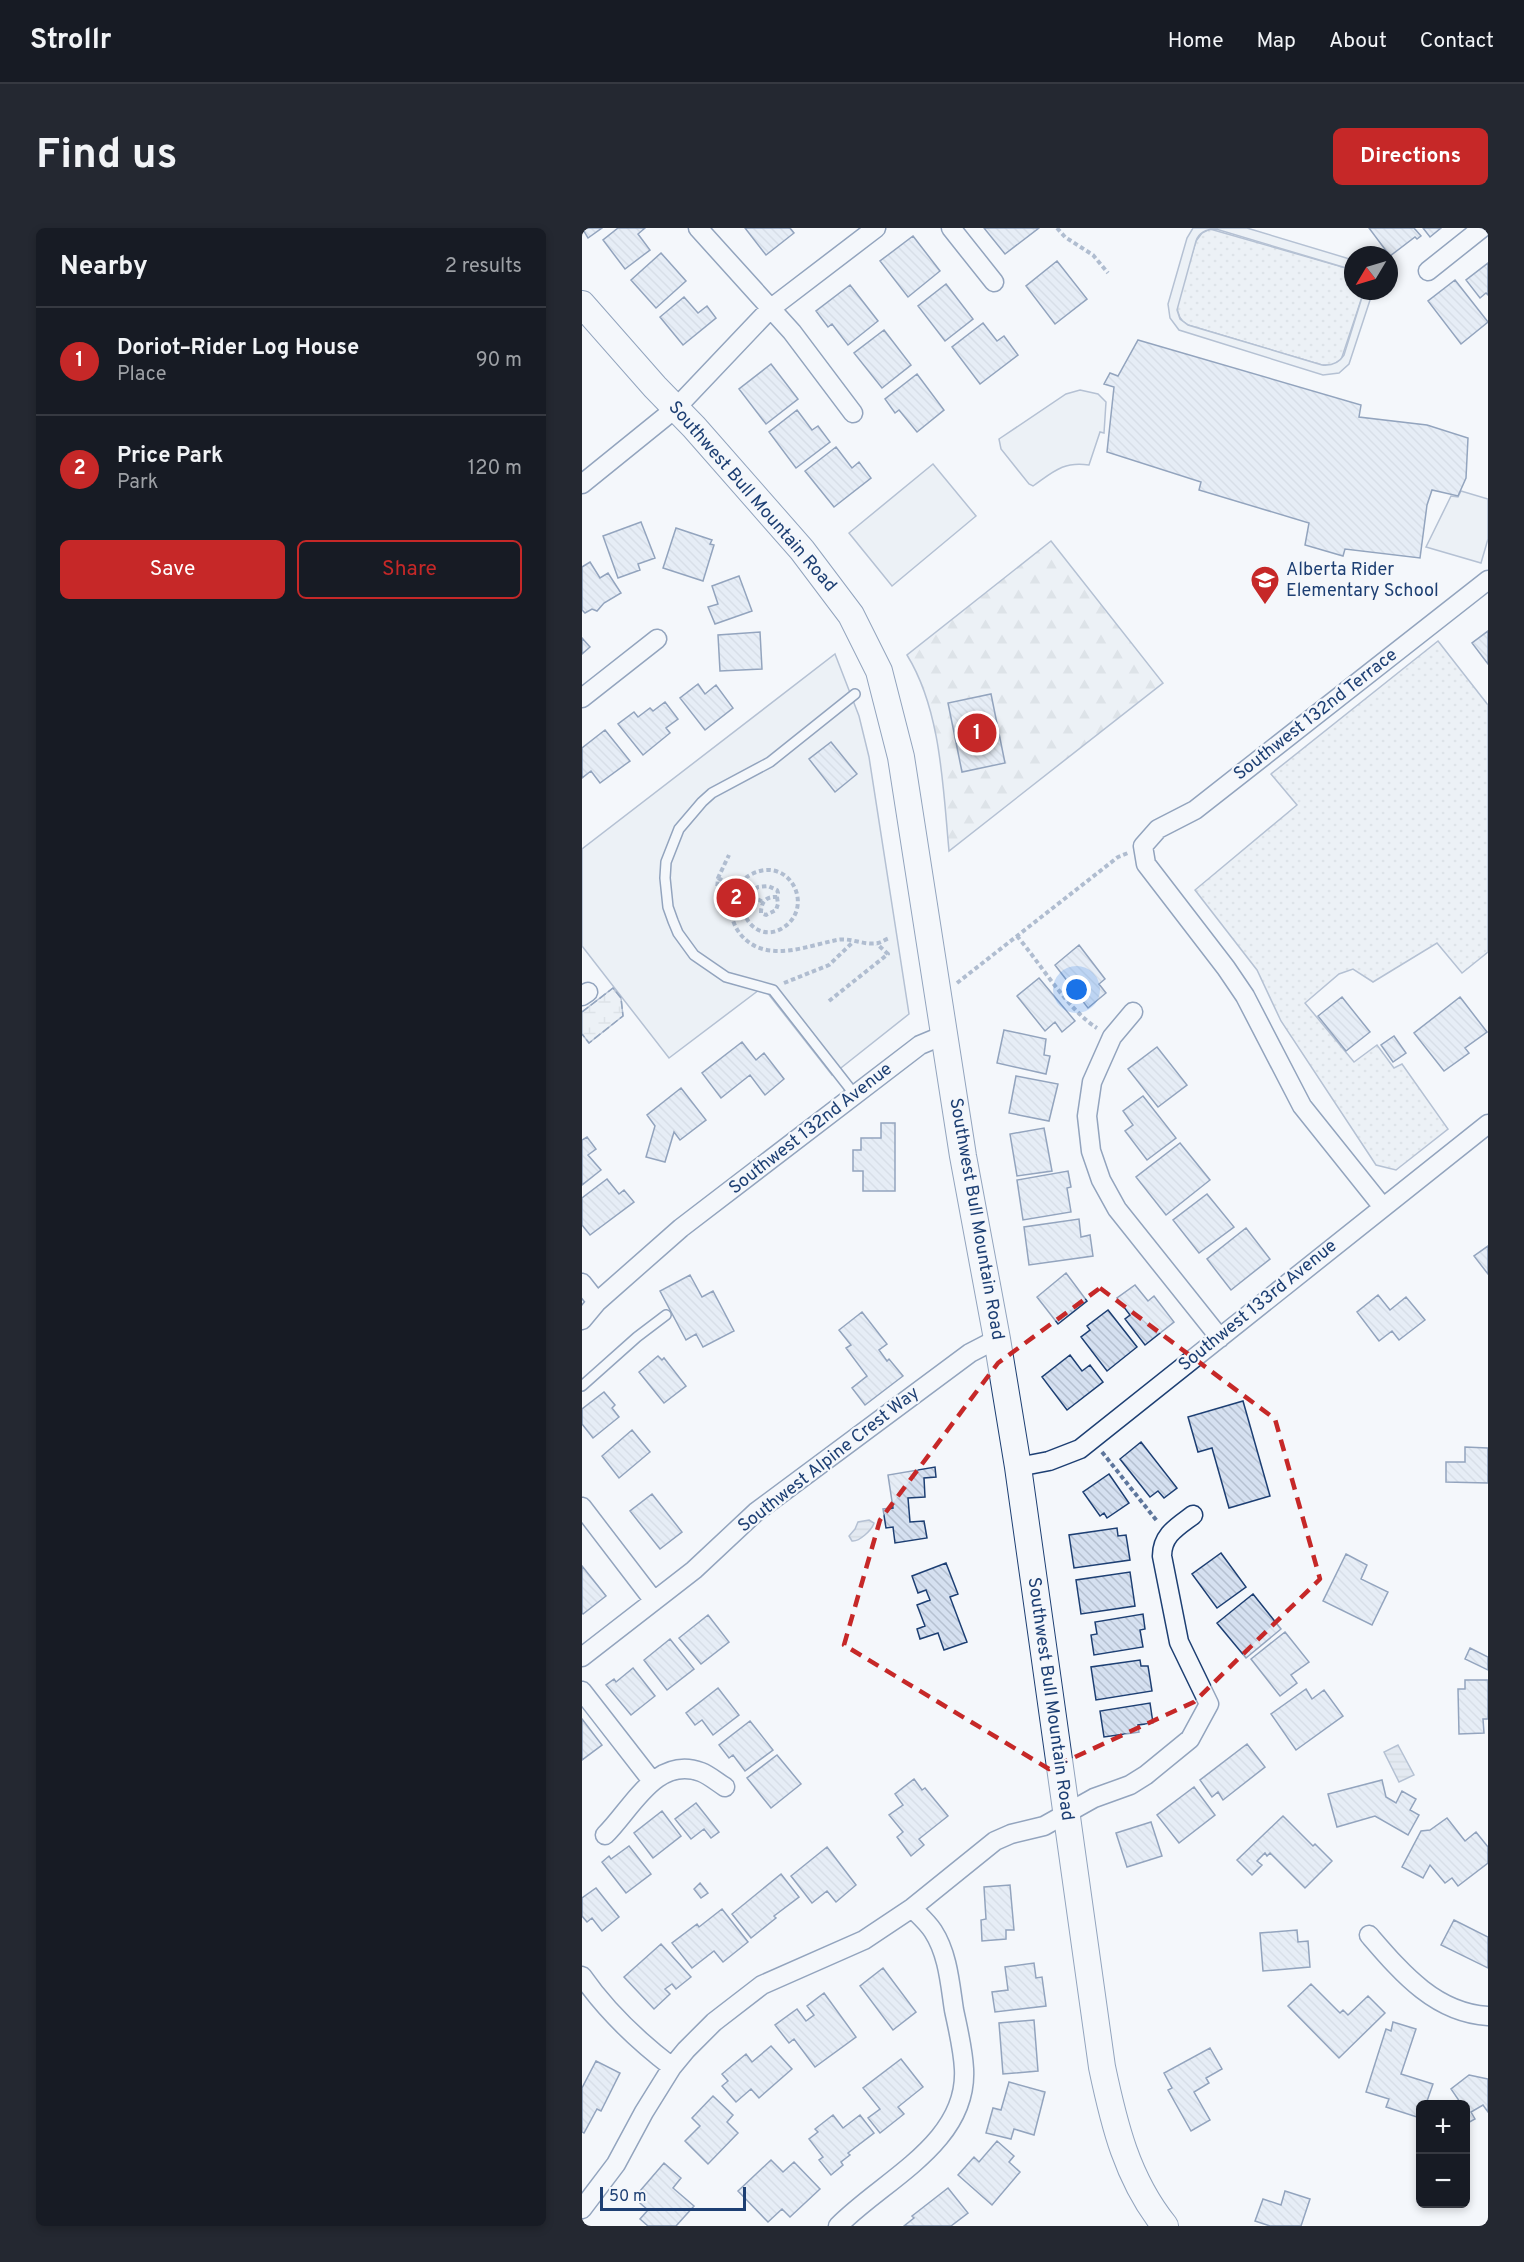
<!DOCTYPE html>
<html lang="en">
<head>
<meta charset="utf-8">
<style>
	:root { --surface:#171b24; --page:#242831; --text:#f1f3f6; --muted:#9ea1a6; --line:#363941; --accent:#c62828 }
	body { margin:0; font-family:Overpass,sans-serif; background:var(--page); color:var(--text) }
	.controls { position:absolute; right:18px; bottom:18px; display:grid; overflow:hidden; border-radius:9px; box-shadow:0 3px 9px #0003 }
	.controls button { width:54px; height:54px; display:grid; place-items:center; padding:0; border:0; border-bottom:2px solid var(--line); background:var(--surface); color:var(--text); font:30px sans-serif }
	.compass { position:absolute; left:762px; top:18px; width:54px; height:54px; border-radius:50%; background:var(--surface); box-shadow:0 3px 9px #0003; rotate:232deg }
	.scale { position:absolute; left:18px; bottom:15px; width:146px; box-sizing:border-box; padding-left:6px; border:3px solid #1d3f73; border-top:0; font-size:16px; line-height:21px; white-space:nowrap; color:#1d3f73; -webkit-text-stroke:4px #f4f7fb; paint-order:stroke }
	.you { position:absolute; left:495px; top:762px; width:21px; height:21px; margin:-15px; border:4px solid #fff; border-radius:50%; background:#1a73e8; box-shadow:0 0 0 9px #1a73e833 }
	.badge { display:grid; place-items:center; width:39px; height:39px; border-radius:50%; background:var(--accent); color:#fff; font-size:20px; font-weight:700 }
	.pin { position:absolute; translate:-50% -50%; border:3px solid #fff; box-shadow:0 2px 6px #0006 }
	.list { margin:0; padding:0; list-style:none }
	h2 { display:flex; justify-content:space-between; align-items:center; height:78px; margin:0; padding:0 24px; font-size:26px }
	h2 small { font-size:20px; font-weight:400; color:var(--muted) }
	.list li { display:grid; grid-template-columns:39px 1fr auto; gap:18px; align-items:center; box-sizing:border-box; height:108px; padding:0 24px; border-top:2px solid var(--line) }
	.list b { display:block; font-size:22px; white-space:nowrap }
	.list p { margin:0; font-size:20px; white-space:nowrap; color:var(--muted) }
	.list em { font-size:20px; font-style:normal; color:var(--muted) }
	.actions { display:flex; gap:12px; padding:18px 24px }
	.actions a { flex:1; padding:14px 0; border:2px solid var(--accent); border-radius:9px; text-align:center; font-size:21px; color:var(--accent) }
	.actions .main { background:var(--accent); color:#fff }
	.map { position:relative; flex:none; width:906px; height:1998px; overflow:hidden; border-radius:9px }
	header { display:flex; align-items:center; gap:36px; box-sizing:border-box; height:84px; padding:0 30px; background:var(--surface); border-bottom:2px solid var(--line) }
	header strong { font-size:28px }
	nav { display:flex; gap:33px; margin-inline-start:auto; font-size:21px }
	.intro { display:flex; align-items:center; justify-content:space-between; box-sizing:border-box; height:144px; padding:0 36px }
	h1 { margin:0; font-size:42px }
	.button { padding:15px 27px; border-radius:9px; background:var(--accent); color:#fff; font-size:21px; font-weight:700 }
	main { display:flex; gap:36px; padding:0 36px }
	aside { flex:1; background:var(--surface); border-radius:9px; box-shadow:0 3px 9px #0003 }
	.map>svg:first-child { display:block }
</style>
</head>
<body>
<header>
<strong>Strollr</strong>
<nav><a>Home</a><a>Map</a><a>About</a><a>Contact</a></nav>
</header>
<div class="intro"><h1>Find us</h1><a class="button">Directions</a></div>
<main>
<aside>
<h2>Nearby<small>2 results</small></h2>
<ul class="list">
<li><span class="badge">1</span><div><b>Doriot–Rider Log House</b><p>Place</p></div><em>90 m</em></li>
<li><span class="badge">2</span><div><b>Price Park</b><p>Park</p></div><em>120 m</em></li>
</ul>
<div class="actions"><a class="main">Save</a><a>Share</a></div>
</aside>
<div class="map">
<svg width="906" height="1998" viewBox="0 0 906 1998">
	<defs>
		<pattern id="grass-dots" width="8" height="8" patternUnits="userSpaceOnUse" patternTransform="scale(1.5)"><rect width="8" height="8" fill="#e3e9f0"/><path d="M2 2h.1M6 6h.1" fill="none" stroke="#c2c9d1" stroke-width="1.8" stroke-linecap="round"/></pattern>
		<pattern id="forest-firs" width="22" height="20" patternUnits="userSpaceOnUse" patternTransform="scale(1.5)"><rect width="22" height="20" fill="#e3e9f0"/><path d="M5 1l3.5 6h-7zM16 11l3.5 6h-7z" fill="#c2c9d1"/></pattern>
		<pattern id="wetland-marsh" width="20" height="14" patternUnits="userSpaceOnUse" patternTransform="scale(1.5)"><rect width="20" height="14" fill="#e3e9f0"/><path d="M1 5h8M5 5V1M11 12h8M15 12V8" fill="none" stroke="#c2c9d1"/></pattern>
		<pattern id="water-rules" width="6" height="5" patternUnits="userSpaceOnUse" patternTransform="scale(1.5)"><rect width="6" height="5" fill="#cfd7e4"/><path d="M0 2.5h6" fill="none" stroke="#b1bac7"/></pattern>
		<pattern id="building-back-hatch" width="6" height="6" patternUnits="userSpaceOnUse" patternTransform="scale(1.5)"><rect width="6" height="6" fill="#d5e0f0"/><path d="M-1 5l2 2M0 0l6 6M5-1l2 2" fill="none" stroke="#b6c1d1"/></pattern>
	</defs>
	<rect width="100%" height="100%" fill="#f4f7fb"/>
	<path fill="url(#grass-dots)" stroke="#687fa3" stroke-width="1.5" d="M628 1 771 42V63H782L759 132 751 137H740L606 97C598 93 595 85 595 76L614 13 620 5Z
		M856 413 906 477V724L880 745 855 715 791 754 771 741 757 746 723 775 772 834 795 817 812 840 820 836 866 901 814 942 794 937 699 793 675 742 613 662 715 577 689 546Z"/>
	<path fill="url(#forest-firs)" stroke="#687fa3" stroke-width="1.5" d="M469 313 581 455 367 623C361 559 359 482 325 427Z"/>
	<path fill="url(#wetland-marsh)" stroke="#687fa3" stroke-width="1.5" d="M31 760 39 770 41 788 7 815 0 806V784Z"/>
	<path fill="#e3e9f0" stroke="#687fa3" stroke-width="1.5" d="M611 0H665L771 32V42L634 1C625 1 617 4 614 13L595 82 598 91 606 97 740 137C750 138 757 135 762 127L782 63H791L767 136 757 145 741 147 597 102 588 90 586 76 605 10Z
		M498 162 516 166 524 174 522 205 518 204 507 237C481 233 471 244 451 258L447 256 419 221 417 211 484 166Z
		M351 236 394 288 310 358 267 305Z
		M879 263 906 271V311L899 335 844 319 869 268 876 269Z
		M253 426 277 488 287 529 327 786 250 847 184 763 177 762 87 830 0 718V621Z"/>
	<path fill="url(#water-rules)" stroke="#687fa3" stroke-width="1.5" d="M287 1292 292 1295C290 1302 277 1314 270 1313L267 1308 273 1301 276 1294Z
		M816 1517 832 1547 817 1554 802 1524Z"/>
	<path fill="url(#building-back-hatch)" stroke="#1d3f73" stroke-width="1.5" d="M0 0H20L6 10Z
		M36 0H63L56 6 68 22 43 41 21 12Z
		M163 0H208L212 5 184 27Z
		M402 0H457L423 26Z
		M787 0H832L839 8 835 11 833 9 808 28Z
		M841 0H859L848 9Z
		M331 8 358 43 326 69 298 33Z
		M79 25 104 53 74 80 49 52Z
		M475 33 505 71 473 96 444 58Z
		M906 35V67L904 65 898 70 884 52Z
		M873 52 906 94 879 116 846 73Z
		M364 56 391 91 363 113 336 78Z
		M268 57 296 93 266 117 250 96 246 99 234 83Z
		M102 69 116 85 125 78 134 90 101 117 78 89Z
		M401 95 415 113 422 108 436 127 398 156 370 119Z
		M302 102 329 137 300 160 272 125Z
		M556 112 779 177 777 189 845 197 886 210 884 250 876 268 850 262 845 277 838 330 763 321 761 328 723 317 727 295 617 262 619 254 525 224 532 159 522 156 528 145 536 148Z
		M189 136 216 171 184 196 157 161Z
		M335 146 362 182 335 204 317 182 313 185 303 171Z
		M215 182 230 202 236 198 248 214 214 240 187 204Z
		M254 219 270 240 277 234 289 250 252 279 223 243Z
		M59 294 73 330 56 336 58 342 36 350 21 308Z
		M94 300 130 312 128 316 132 317 121 353 81 340Z
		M8 334 18 350 26 345 39 365 22 375 15 383 10 381 3 385 0 382V339Z
		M157 348 170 383 133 396 126 379 136 376 130 358Z
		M906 403V436L890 415Z
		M178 404 180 441 138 443 136 407Z
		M0 410 8 419 0 426Z
		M116 456 123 466 134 457 151 480 123 502 98 470Z
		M409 466 423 535 380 544 366 475Z
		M83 474 96 491 84 500 88 505 61 527 36 496 52 484 56 489 68 480 71 483Z
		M23 502 48 533 18 555 9 543 0 550V520Z
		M249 514 275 546 253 564 227 531Z
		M497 717 523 751 517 756 524 765 506 780 473 737Z
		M457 750 493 793 480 804 473 794 463 803 435 768Z
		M760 769 788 804 764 823 736 788Z
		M878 769 905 804 883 820 887 825 862 843 832 805Z
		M422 802 464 811 462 827 468 828 464 846 415 835Z
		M812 808 824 825 811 834 799 817Z
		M160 814 174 832 182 825 202 851 183 867 168 847 139 870 120 845Z
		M575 819 605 857 576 879 546 841Z
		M434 848 476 856 467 893 427 885Z
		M99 860 124 892 98 912 92 904 83 934 64 929 73 898 65 887Z
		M561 868 594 910 565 932 543 903 551 897 541 883Z
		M299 895H313V963H281V943H271V922H279V910H299Z
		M462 900 470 943 435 948 428 906Z
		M5 909 14 921 6 927 19 942 0 957V912Z
		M598 915 628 952 584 987 554 949Z
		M486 943 489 959 485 960 489 984 441 992 435 952Z
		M25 951 37 966 42 962 52 974 8 1007 0 997V970Z
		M625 966 652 999 617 1025 591 992Z
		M497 991 499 1009 508 1007 511 1028 447 1037 442 999Z
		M664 1000 688 1031 649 1062 625 1031Z
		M906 1018V1046L892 1028Z
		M484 1045 505 1073 476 1096 455 1069Z
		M108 1047 120 1069 131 1063 152 1103 121 1119 114 1106 104 1112 78 1063Z
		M553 1057 566 1073 572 1068 592 1094 563 1117 543 1091 548 1087 535 1070Z
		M796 1067 808 1082 824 1069 843 1092 817 1112 810 1103 797 1113 775 1084Z
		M526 1082 555 1119 525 1143 499 1109 508 1102 505 1098Z
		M280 1084 305 1116 297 1122 305 1133 307 1131 321 1148 283 1177 270 1160 285 1148 264 1120 269 1117 257 1102Z
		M488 1127 500 1143 508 1137 521 1154 485 1182 460 1149Z
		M76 1128 80 1132 82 1130 104 1158 82 1175 57 1144Z
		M22 1164 33 1177 30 1180 37 1189 11 1210 0 1196V1181Z
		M661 1173 688 1268 647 1280 630 1220 616 1224 606 1189Z
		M50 1202 68 1224 37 1250 20 1228Z
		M559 1214 595 1260 582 1270 576 1263 568 1269 538 1231Z
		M883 1219 906 1220V1255L864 1254V1234H883Z
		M353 1239 354 1249 342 1250 343 1269 326 1270 328 1294 342 1293 345 1310 313 1315 311 1299 304 1300 301 1281 311 1280 306 1247Z
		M527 1246 547 1275 525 1290 522 1285 518 1288 501 1264Z
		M70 1266 100 1304 78 1321 48 1283Z
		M535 1300 536 1308 544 1307 548 1332 492 1340 487 1307Z
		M639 1325 664 1359 635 1380 610 1346Z
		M764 1326 785 1337 779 1351 806 1364 790 1397 741 1373Z
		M364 1335 376 1366 368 1369 385 1414 362 1422 356 1405 338 1411 335 1401 343 1398 335 1377 348 1372 344 1362 336 1365 330 1348Z
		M0 1338 24 1368 1 1386 0 1385Z
		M548 1344 553 1378 499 1386 494 1352Z
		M671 1366 699 1401 664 1430 635 1395Z
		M561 1386 563 1401 558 1402 561 1419 512 1427 509 1407 515 1406 513 1394Z
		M126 1387 147 1414 119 1436 97 1410Z
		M703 1404 727 1434 709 1447 715 1455 698 1468 669 1431Z
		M88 1411 112 1441 85 1462 62 1432Z
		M888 1420 906 1429V1442L883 1431Z
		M558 1432 559 1438H566L570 1463 514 1472 509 1439Z
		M51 1440 73 1468 49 1487 24 1457 32 1451 34 1454Z
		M883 1452H906V1491H901L902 1505 877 1506 876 1461H883Z
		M136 1460 157 1487 131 1507 120 1492 113 1497 104 1485Z
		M724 1461 730 1471 742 1462 761 1488 714 1522 689 1486Z
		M568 1475 571 1495 556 1497 557 1504 522 1509 518 1483Z
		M0 1491 20 1517 0 1532Z
		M168 1493 191 1522 163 1543 151 1527 147 1530 137 1517Z
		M665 1516 683 1539 641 1572 636 1564 630 1569 618 1552Z
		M195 1527 219 1556 189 1580 165 1550Z
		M332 1551 340 1562 343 1560 366 1588 337 1611 342 1617 329 1628 315 1609 321 1604 307 1587 321 1577 313 1566Z
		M800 1552 804 1569 814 1575 820 1563 834 1571 828 1582 837 1587 826 1607 793 1588 755 1599 746 1566Z
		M612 1559 633 1587 597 1615 575 1587Z
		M114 1575 137 1604 129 1610 122 1601 109 1611 93 1591Z
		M80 1583 99 1608 71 1630 52 1605Z
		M701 1588 731 1618 733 1616 750 1633 723 1660 688 1625 685 1628 683 1625 675 1633 680 1637 670 1647 655 1632Z
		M865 1590 883 1613 894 1604 906 1619V1635L876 1658 870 1650 863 1655 848 1637 841 1650 820 1639 839 1603 848 1602Z
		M569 1594 580 1628 545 1639 534 1605Z
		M47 1618 69 1646 44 1665 20 1634 27 1628 29 1631Z
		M245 1619 274 1657 254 1674 245 1663 230 1675 209 1648Z
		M199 1646 217 1669 192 1688 194 1690 169 1710 150 1686Z
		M118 1655 126 1665 119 1670 112 1661Z
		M428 1657 432 1702H424V1711L400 1713 399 1692 404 1691 402 1659Z
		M14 1660 37 1689 20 1703 10 1690 5 1694 0 1688V1670Z
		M140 1681 166 1714 141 1734 132 1723 110 1740 90 1715 115 1696 117 1699Z
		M872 1692 906 1709V1740L859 1717Z
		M715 1702 716 1714 726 1713 728 1739 681 1743 678 1705Z
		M79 1716 109 1749 94 1761 90 1756 83 1761 88 1766 72 1781 42 1749Z
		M452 1735 454 1750 460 1749 464 1778 413 1784 410 1764 426 1762 423 1739Z
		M301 1740 334 1784 311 1802 278 1758Z
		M729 1756 758 1785 761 1782 766 1787 786 1768 803 1785 757 1830 706 1778Z
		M242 1765 274 1809 233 1839 212 1811 207 1815 193 1797 215 1781 224 1793 232 1787 225 1778Z
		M452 1792 456 1843 421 1846 417 1795Z
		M811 1794 834 1801 819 1846 851 1856 844 1876H838V1890L804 1879 807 1871 784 1864 804 1801 809 1803Z
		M189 1818 210 1841 177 1870 169 1861 154 1874 140 1858 146 1853 140 1846 164 1826 170 1834Z
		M628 1820 640 1841 624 1850 627 1855 612 1864 628 1892 609 1903 586 1862 590 1860 582 1845Z
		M319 1831 341 1859 316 1879 322 1886 298 1905 286 1890 298 1881 281 1860Z
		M14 1833 38 1845 19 1883 15 1881 2 1905 0 1904V1860Z
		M887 1847 906 1851V1884L901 1877 889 1884 893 1891 884 1896V1876H875L878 1874 869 1861Z
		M427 1854 463 1864 452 1907 432 1901 429 1911 404 1905 411 1880 419 1882Z
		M131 1868 151 1887 145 1894 156 1905 126 1936 103 1913 118 1898 110 1890Z
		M251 1887 261 1900 278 1887 292 1905 266 1925 268 1927 259 1934 261 1937 249 1947 237 1932 241 1929 227 1911 236 1904 233 1901Z
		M415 1913 432 1928 427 1934 438 1944 410 1977 376 1947 392 1929 397 1934Z
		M189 1932 201 1944 212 1934 238 1961 208 1989 200 1981 186 1994 156 1963Z
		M82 1935 99 1950 91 1960 112 1978 94 1998H66L58 1991 66 1982 52 1970Z
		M366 1960 386 1985 369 1998H322L332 1990 330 1988Z
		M703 1963 728 1971 719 1998H688L673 1993 681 1971 699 1977Z"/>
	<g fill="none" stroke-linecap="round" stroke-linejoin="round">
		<g stroke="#1d3f73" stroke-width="12">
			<path id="lane" d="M273 867 191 762 144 749 112 727 96 705 91 693 86 679 83 650 84 634 97 601 120 574 130 565 188 534 273 466
				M0 1158 55 1109 84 1087"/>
		</g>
		<g stroke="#1d3f73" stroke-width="21">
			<path id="street" d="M116 0 210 104 271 185
				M369 0 412 54
				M846 43 900 0
				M0 256 94 180 188 81 294 0
				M0 470 75 411
				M0 768 6 764
				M551 784 530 809 510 854 505 888 509 923 519 952 535 981 638 1110
				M800 978 720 878 663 768 644 740 564 636 561 618 576 601 613 582 906 352
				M0 1055 15 1074
				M0 1092 15 1074 99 1000 338 817 362 807
				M436 1239 467 1233 498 1221 906 896
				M0 1279 72 1373
				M0 1429 112 1342 174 1284 388 1125 415 1111
				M0 1463 70 1553
				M23 1607C49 1582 74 1527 119 1544 127 1547 135 1554 143 1559
				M787 1707C819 1744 853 1785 906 1788
				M0 1748C25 1784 56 1813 90 1839
				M0 1981 34 1936 62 1884 90 1839 104 1822 132 1794 180 1757 282 1712 330 1680 413 1613 429 1606 462 1598 512 1570 548 1557 564 1547 608 1511 627 1476 597 1414 580 1328C580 1307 595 1299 611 1287
				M256 1998C301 1952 386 1915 382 1841 381 1821 376 1801 372 1782 368 1756 366 1726 351 1703 346 1695 337 1687 330 1680"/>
		</g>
		<g stroke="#1d3f73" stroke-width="28">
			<path id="secondary" d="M0 76 73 159 112 199 220 322 269 387 297 443 319 529 381 928 415 1111 436 1239 520 1839C532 1896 545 1951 583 1998"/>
		</g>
		<path stroke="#5e769c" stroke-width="4" stroke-dasharray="4.5 3" stroke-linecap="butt" d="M475 0 483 9 511 27 526 45
			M136 650 181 674
			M195 669 196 676 194 682 184 687 179 685C179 675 183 668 195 669L196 665 195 662 186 658 176 659C145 677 172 716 199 701 235 681 208 625 168 647 157 653 150 666 149 678 148 688 153 700 159 707 184 736 224 718 255 712 268 709 283 718 296 715 300 714 304 711 308 710
			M134 673 136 650 147 627
			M435 708C458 735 486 782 515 800
			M202 755 247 737 271 714
			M375 755 536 629 546 625
			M247 773 306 726 295 716
			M520 1224 575 1293"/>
		<use href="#lane" stroke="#f4f7fb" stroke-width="9"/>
		<use href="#street" stroke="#f4f7fb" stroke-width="18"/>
		<use href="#secondary" stroke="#f4f7fb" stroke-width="26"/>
		<path stroke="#1d3f73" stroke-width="1.5" stroke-dasharray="8 3" stroke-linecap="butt" d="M0 784 31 760 39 770 41 788 7 815 0 806"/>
	</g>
	<path d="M0 0H906V1998H0ZM518 1060 693 1191 738 1351 612 1474 467 1541 262 1417 298 1292 416 1135Z" fill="#f4f7fb" fill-opacity=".55" fill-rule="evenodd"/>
	<path fill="none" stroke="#c62828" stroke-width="4.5" stroke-dasharray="12 8" stroke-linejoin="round" d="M518 1060 693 1191 738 1351 612 1474 467 1541 262 1417 298 1292 416 1135Z"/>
	<defs>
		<g id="school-pin" transform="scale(1.5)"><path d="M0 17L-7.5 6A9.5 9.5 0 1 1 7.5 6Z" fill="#c62828" stroke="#f4f7fb"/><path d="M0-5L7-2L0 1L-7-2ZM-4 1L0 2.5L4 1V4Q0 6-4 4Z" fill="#fff"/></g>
	</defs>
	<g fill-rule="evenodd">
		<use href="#school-pin" x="683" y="352"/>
	</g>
	<g text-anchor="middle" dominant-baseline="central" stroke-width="4.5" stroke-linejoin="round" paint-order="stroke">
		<g font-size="18" fill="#1d3f73" stroke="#f4f7fb">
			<text transform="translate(170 269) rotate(49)">Southwest Bull Mountain Road</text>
			<text transform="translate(734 487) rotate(-38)">Southwest 132nd Terrace</text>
			<text transform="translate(229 901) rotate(-38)">Southwest 132nd Avenue</text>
			<text transform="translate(394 991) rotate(80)">Southwest Bull Mountain Road</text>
			<text transform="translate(676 1078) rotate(-39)">Southwest 133rd Avenue</text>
			<text transform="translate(247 1232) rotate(-38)">Southwest Alpine Crest Way</text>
			<text transform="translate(468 1471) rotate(82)">Southwest Bull Mountain Road</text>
		</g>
		<g font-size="18" fill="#1d3f73" stroke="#f4f7fb" text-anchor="start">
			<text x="704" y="342">Alberta Rider<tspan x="704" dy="21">Elementary School</tspan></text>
		</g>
	</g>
</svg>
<div class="controls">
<button>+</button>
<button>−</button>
</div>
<svg class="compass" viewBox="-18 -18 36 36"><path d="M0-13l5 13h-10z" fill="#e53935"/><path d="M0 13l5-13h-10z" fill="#9ea1a6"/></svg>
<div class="scale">50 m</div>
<div class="you"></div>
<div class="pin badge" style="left:395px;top:505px">1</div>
<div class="pin badge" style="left:154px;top:670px">2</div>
</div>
</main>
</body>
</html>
